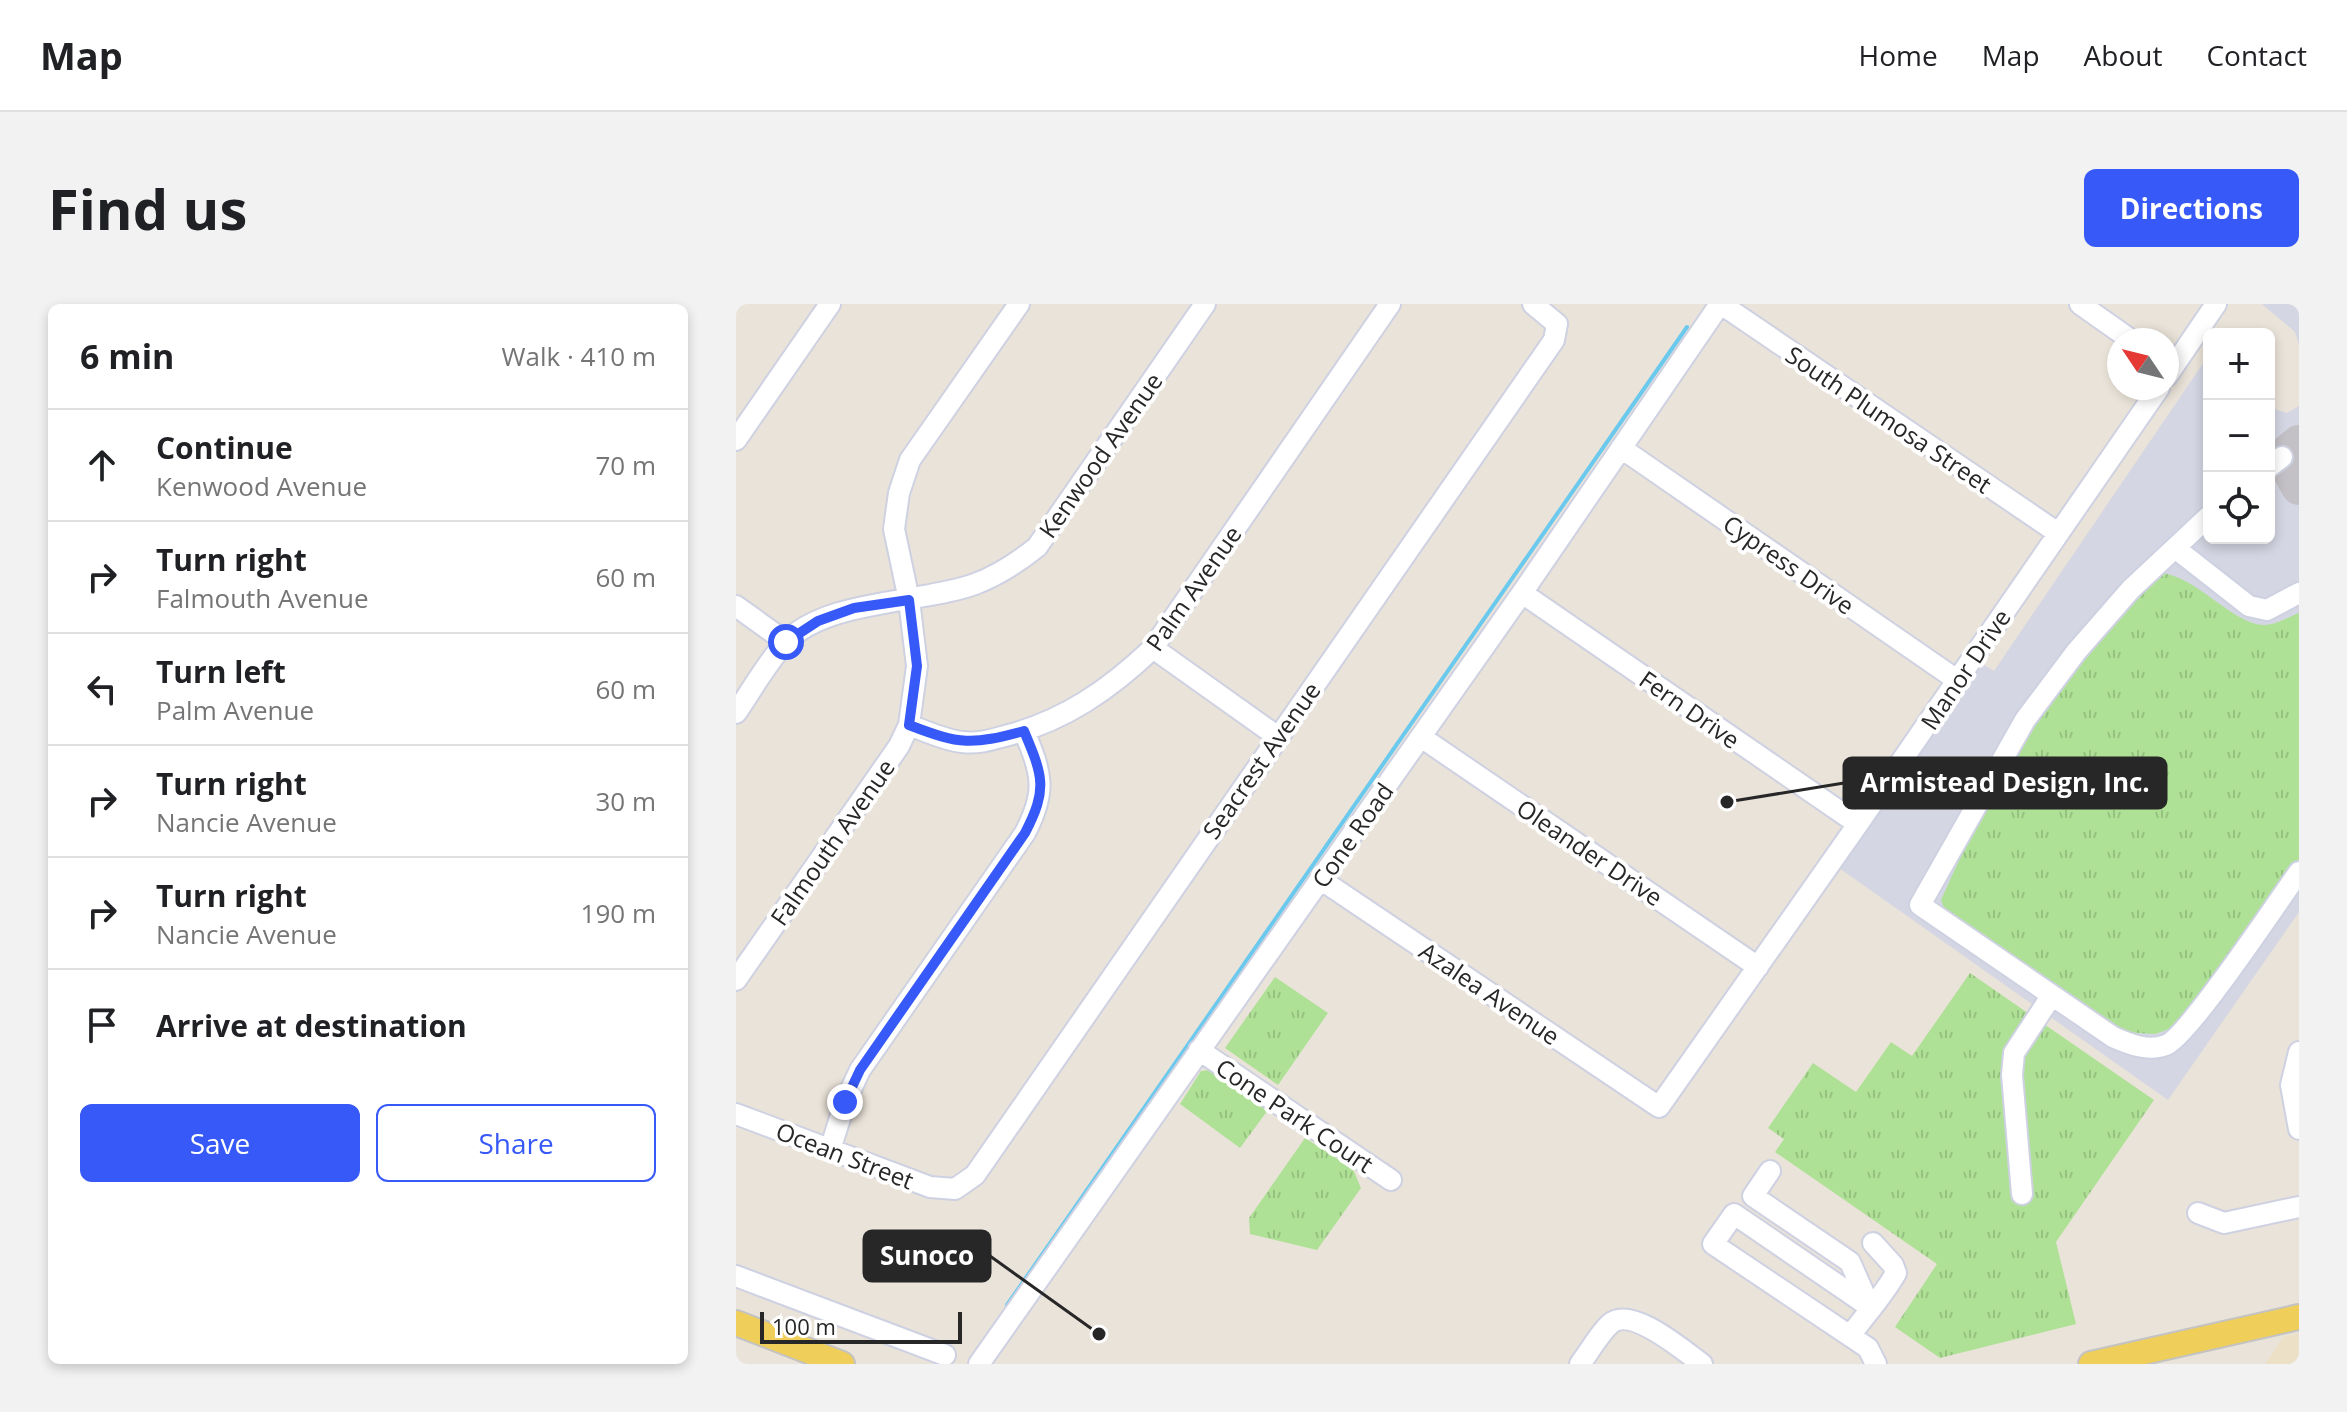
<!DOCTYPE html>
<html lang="en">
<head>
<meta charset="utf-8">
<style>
	:root { --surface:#fff; --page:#f2f2f2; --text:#202124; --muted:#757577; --line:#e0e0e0; --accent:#3759f8 }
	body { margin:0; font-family:"Open Sans",sans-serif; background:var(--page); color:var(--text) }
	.controls { position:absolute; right:24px; top:24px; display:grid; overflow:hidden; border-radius:12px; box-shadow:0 4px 12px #0003 }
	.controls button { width:72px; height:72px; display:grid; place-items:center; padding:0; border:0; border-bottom:2px solid var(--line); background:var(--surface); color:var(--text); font:40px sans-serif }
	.compass { position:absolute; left:1371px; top:24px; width:72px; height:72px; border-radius:50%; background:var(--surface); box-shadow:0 4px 12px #0003; rotate:305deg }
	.scale { position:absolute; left:24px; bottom:20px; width:202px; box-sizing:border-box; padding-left:8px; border:4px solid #272727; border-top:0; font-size:22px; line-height:28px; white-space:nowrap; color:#272727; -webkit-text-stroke:6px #fff; paint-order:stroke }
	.stop { position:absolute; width:24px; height:24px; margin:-18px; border:6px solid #3759f8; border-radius:50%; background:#fff }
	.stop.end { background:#3759f8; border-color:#fff; box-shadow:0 2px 8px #0008 }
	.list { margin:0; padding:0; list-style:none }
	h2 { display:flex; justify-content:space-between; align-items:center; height:104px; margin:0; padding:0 32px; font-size:34px }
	h2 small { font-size:26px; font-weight:400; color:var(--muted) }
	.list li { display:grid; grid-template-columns:52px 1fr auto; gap:24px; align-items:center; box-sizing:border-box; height:112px; padding:0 32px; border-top:2px solid var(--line) }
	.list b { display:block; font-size:30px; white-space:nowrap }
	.list p { margin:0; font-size:26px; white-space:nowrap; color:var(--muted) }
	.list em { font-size:26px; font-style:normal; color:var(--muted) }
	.actions { display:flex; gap:16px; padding:24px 32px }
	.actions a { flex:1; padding:18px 0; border:2px solid var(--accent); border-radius:12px; text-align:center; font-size:28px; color:var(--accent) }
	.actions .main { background:var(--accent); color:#fff }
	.icon { flex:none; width:44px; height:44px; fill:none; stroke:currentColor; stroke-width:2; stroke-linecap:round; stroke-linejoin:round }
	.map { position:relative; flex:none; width:1563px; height:1060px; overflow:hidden; border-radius:12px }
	header { display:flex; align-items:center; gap:48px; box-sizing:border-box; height:112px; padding:0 40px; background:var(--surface); border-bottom:2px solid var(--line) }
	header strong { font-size:38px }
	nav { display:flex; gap:44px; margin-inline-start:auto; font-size:28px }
	.intro { display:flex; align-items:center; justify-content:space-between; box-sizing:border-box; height:192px; padding:0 48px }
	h1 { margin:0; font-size:56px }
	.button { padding:20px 36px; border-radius:12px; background:var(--accent); color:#fff; font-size:28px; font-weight:700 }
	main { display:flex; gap:48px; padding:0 48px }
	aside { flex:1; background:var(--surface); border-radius:12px; box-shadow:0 4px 12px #0003 }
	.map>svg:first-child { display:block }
</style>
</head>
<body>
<header>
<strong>Map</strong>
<nav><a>Home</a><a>Map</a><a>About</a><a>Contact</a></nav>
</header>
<div class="intro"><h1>Find us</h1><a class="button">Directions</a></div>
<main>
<aside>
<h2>6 min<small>Walk · 410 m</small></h2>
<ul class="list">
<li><svg class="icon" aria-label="ahead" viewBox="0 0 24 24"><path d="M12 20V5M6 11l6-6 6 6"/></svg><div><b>Continue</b><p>Kenwood Avenue</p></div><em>70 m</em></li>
<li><svg class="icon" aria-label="right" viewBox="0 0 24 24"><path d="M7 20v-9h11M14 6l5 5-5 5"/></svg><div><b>Turn right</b><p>Falmouth Avenue</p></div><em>60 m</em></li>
<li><svg class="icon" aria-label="left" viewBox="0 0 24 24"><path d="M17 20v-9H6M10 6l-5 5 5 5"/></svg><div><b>Turn left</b><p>Palm Avenue</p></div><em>60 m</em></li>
<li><svg class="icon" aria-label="right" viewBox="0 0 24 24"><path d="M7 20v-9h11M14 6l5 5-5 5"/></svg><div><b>Turn right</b><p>Nancie Avenue</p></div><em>30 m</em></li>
<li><svg class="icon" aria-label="right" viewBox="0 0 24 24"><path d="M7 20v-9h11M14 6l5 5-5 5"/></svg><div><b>Turn right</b><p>Nancie Avenue</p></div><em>190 m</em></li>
<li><svg class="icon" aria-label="arrive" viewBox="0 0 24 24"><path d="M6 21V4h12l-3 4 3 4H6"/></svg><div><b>Arrive at destination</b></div></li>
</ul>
<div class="actions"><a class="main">Save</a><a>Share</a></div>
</aside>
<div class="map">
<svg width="1563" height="1060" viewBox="0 0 1563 1060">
	<defs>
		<pattern id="grass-tufts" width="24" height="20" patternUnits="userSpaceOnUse" patternTransform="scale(2)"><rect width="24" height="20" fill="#aee195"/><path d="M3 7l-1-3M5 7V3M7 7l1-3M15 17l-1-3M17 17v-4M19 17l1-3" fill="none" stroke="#96c180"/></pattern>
	</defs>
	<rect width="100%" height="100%" fill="#eae3d9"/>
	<path fill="#ece1c7" d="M1563 1029V1060H1529L1547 1033Z"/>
	<path fill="#d4d6e3" d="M1526 0H1563V41L1559 28Z
		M1472 52 1473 234H1533V103L1551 109 1563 102V608L1432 796 1103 564 1245 359 1258 367Z"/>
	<path fill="url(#grass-tufts)" d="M1423 269C1459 270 1497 321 1528 321 1540 321 1552 313 1563 309V555L1442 722 1419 730 1385 728 1211 612 1205 596 1244 510 1296 425 1375 317Z
		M1234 669 1418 796 1320 938 1340 1020 1204 1054 1159 1023 1201 960 1039 848 1048 835 1032 824 1077 759 1120 788 1155 738 1176 752Z
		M539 673 592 709 542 781 489 744Z
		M474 766 532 806 504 844 444 800 465 767Z
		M569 834 617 865 625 884 581 946 514 930 513 914Z"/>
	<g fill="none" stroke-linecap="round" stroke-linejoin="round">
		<path stroke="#6bc9ed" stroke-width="4" d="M271 1001 951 23"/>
		<path stroke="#c3c1c6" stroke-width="36" d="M1563 139 1546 153 1563 183"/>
		<g stroke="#ced1e1" stroke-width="24">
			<path id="minor" d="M985 0 1322 229
				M1344 0 1395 36
				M1431 72 1480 0
				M0 136 94 0
				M885 144 1221 376
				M1533 163 1546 153
				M1473 212 1395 285 1340 348 1289 416 1184 601 1377 733C1393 740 1412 748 1430 741 1452 733 1543 596 1563 568
				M1439 244 1513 302 1531 306 1563 289
				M786 289 1122 520
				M0 302 50 338
				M417 344 542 433
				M0 409C16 386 30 360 49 339 90 295 184 300 239 280 263 271 281 259 301 243L469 0
				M173 421C190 427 208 436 226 438 242 440 255 436 269 432 328 417 373 386 417 344L654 0
				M685 433 1022 663
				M584 575 923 803 1122 520 1423 84
				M0 676 163 442 173 421 181 362 173 296 158 225 163 189 174 156 283 0
				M463 746 655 876
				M1563 748 1555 781 1563 825
				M0 810 194 883 219 885 239 871 818 36 821 20 797 0
				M94 846 109 798 124 766 289 529C311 487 306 470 288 427
				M1034 867 1017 892 1114 958 1134 1003
				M1286 890 1276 771 1278 749 1316 691
				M1462 909 1488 919 1563 903
				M0 972 209 1051
				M1134 1003 998 910 977 940 1132 1044 1140 1060
				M1114 1032C1129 1011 1147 992 1160 969L1157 961 1137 939
				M243 1060 786 289 984 0
				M844 1060C854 1047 863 1030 874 1020 895 1001 948 1047 966 1060"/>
		</g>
		<g stroke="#c3c3c3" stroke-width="28">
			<path id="major" d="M0 1019 106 1060
				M1355 1060 1563 1013"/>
		</g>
		<use href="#minor" stroke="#fff" stroke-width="20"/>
		<use href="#major" stroke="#efce59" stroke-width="24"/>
	</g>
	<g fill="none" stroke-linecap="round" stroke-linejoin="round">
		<path stroke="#3759f8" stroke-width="10" d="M50 338 82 317 118 304 173 296 181 362 173 421C225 441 235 441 288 427 307 472 312 485 289 529L124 766 109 798"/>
	</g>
	<g text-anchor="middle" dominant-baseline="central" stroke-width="8" stroke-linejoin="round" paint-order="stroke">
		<g font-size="24" fill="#272727" stroke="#fff">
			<text transform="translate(1153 115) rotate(34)">South Plumosa Street</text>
			<text transform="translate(364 151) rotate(-55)">Kenwood Avenue</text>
			<text transform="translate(1053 260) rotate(35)">Cypress Drive</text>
			<text transform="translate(457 284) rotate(-55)">Palm Avenue</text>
			<text transform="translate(1229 365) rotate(-56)">Manor Drive</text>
			<text transform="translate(954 405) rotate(35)">Fern Drive</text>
			<text transform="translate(525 456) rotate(-55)">Seacrest Avenue</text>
			<text transform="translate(616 531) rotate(-55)">Cone Road</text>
			<text transform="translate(96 538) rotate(-55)">Falmouth Avenue</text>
			<text transform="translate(854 548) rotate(34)">Oleander Drive</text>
			<text transform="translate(754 689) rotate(34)">Azalea Avenue</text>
			<text transform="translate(559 811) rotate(34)">Cone Park Court</text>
			<text transform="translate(109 851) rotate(21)">Ocean Street</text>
		</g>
	</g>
	<path fill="none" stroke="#272727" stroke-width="3" d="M991 498L1108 479M363 1030L254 952"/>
	<g fill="#272727" stroke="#fff" stroke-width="3">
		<circle cx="991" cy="498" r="8"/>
		<circle cx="363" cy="1030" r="8"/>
	</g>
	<g fill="#272727" stroke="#272727" stroke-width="3">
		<rect x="1108" y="454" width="322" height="50" rx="8"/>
		<rect x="128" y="927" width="126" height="50" rx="8"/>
	</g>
	<g font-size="26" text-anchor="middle" font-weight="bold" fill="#fff">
		<text x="1269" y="488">Armistead Design, Inc.</text>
		<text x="191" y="961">Sunoco</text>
	</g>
</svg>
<div class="controls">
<button>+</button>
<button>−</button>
<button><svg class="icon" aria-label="locate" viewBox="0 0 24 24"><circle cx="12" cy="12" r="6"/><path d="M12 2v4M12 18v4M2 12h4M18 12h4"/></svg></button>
</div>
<svg class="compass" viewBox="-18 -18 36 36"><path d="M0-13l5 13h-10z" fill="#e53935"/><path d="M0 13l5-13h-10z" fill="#757577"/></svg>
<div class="scale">100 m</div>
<div class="stop" style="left:50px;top:338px"></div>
<div class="stop end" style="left:109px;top:798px"></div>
</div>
</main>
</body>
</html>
